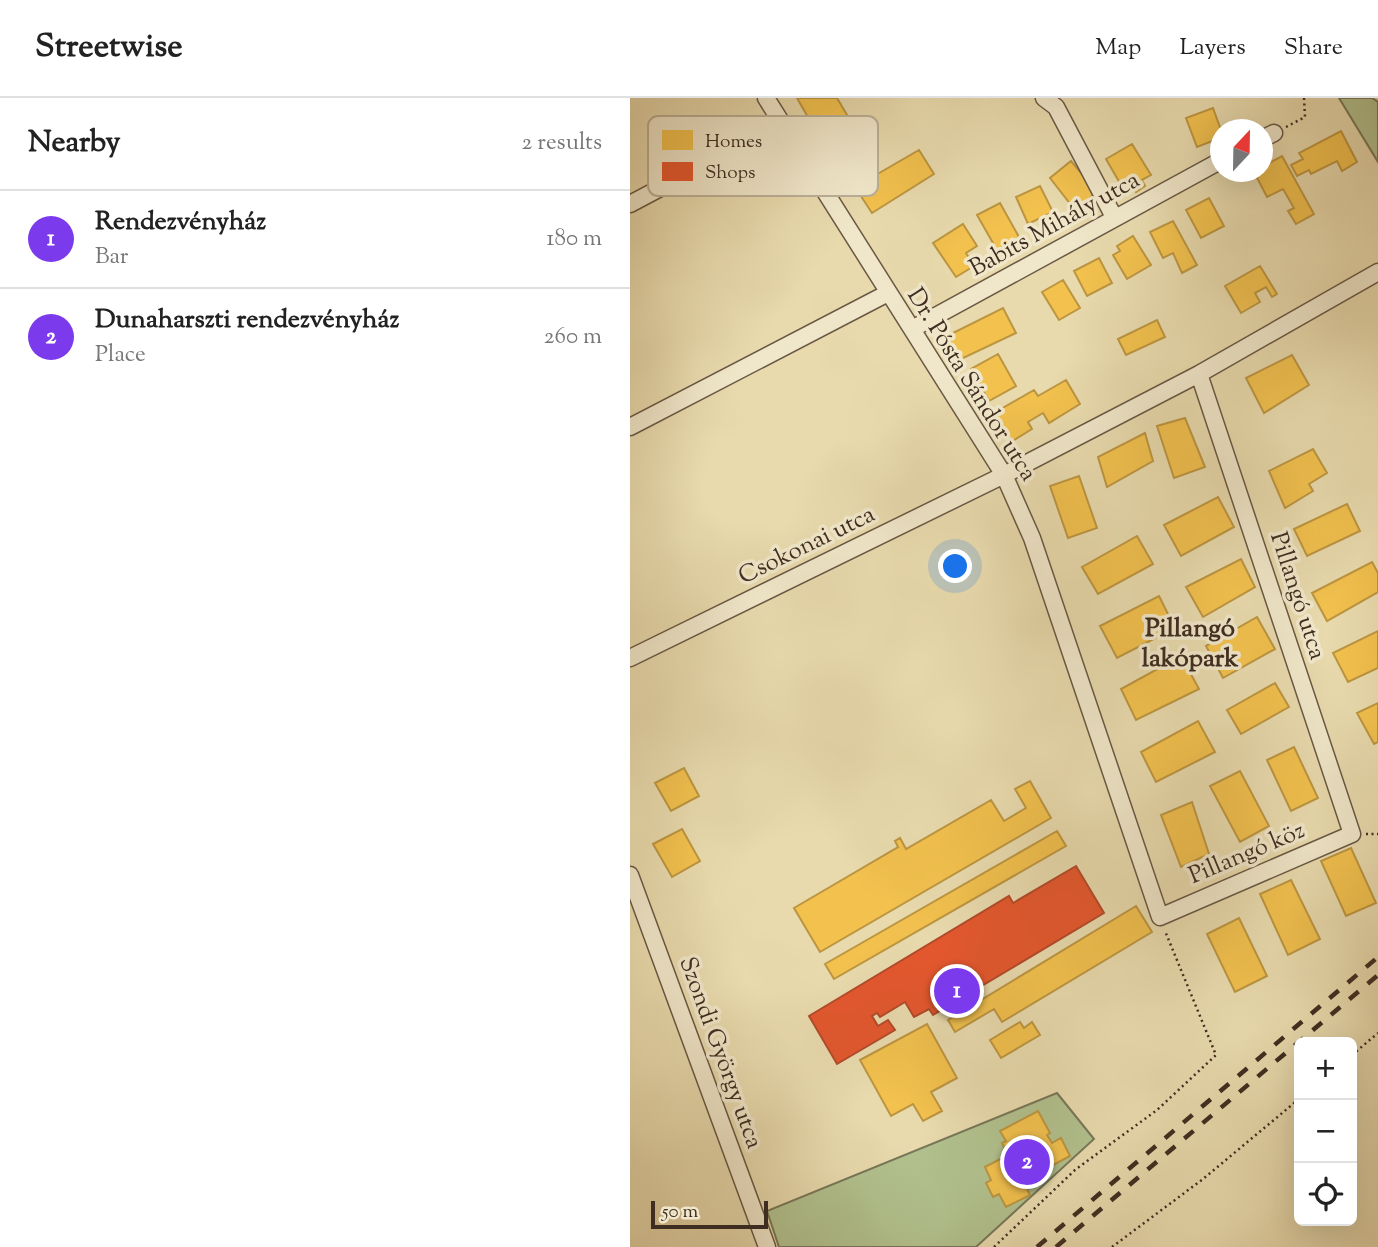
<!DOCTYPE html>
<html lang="en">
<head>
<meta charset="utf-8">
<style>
	:root { --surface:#fff; --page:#f2f2f2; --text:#222; --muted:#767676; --line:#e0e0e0; --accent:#7c3aed }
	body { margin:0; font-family:"Sorts Mill Goudy",serif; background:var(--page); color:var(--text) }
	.controls { position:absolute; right:21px; bottom:21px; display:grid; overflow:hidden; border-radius:10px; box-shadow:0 7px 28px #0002 }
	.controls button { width:63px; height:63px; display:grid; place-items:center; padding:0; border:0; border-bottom:2px solid var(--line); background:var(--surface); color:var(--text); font:35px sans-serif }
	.compass { position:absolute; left:580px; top:21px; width:63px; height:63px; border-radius:50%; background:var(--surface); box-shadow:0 7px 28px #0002; rotate:22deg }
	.scale { position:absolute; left:21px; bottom:18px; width:117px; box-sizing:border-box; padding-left:7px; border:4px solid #3f2d21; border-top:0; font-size:19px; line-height:24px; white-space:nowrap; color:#3f2d21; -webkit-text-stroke:5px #f0e7ca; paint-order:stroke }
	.you { position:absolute; left:326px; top:469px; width:24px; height:24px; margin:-18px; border:5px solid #fff; border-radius:50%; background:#1a73e8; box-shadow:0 0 0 10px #1a73e833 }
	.badge { display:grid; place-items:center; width:46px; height:46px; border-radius:50%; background:var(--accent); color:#fff; font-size:23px; font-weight:700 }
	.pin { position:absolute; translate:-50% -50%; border:4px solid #fff; box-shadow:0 2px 7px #0006 }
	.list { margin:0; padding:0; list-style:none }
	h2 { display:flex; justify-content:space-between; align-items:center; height:91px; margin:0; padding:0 28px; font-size:30px }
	h2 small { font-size:23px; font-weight:400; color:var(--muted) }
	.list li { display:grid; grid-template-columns:46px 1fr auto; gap:21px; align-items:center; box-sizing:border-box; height:98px; padding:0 28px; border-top:2px solid var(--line) }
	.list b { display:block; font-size:26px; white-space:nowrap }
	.list p { margin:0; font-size:23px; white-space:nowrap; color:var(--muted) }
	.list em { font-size:23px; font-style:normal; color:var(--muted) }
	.icon { flex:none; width:38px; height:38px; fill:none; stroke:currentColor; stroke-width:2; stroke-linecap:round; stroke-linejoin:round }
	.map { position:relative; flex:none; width:748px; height:1149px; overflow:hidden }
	header { display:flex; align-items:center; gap:42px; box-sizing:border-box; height:98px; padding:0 35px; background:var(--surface); border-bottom:2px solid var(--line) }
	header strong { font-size:33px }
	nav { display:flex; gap:38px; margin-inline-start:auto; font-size:24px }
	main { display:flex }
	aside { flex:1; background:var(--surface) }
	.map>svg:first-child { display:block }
</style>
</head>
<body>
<header>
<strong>Streetwise</strong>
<nav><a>Map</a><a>Layers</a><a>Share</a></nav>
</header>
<main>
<aside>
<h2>Nearby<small>2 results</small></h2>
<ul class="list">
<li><span class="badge">1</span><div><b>Rendezvényház</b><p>Bar</p></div><em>180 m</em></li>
<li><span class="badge">2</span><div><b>Dunaharszti rendezvényház</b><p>Place</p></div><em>260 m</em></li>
</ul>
</aside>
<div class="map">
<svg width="748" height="1149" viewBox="0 0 748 1149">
	<rect width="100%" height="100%" fill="#e8daad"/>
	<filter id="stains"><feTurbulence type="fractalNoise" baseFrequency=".00286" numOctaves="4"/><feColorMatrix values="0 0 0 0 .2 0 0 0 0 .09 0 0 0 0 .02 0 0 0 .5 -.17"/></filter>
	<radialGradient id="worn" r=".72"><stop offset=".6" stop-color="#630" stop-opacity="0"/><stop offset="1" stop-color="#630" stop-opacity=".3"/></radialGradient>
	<path fill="#b1c18e" stroke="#787758" stroke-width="2" d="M709 0H742L748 4V64Z
		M427 995 464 1041 346 1149H149L137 1113Z"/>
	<path fill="#f2c14e" stroke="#bc9540" stroke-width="2" d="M167 0H207L217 17 187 35Z
		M583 10 591 32 590 40 567 49 556 20Z
		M711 33 727 64 712 73 707 63 681 76 679 72 667 78 661 67 673 61 669 55Z
		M502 46 521 77 512 82 515 88 506 94 499 83 491 87 476 61Z
		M289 52 304 76 242 115 225 89Z
		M652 58 684 116 666 126 658 113 664 110 653 91 637 99 624 74H632V69Z
		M441 63 467 94 445 112 420 80Z
		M410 88 423 114 398 126 386 99Z
		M579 100 594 128 571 140 556 112Z
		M370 105 389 139 367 152 347 117Z
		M543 123 567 167 552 175 543 155 533 160 520 134Z
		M333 126 347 148 336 155 344 168 326 179 303 145Z
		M503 138 521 167 497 181 483 157 490 153 487 148Z
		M469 160 482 185 457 198 444 173Z
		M630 168 647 196 642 199 636 189 625 195 630 204 611 215 595 188Z
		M433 182 450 210 429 222 412 194Z
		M373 210 386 235 329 262 317 238Z
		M527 222 535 239 496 257 488 241Z
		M368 256 386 288 359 303 341 271Z
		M662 257 679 287 634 315 616 280Z
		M436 282 450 306 419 325 413 315 398 324 402 331 381 344 364 315 404 292 408 298Z
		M555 320 575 369 544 380 527 328Z
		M515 335 523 363 477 389 468 359Z
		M683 351 697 375 679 386 683 393 655 410 639 373Z
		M449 378 467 430 438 440 420 388Z
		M588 399 604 429 551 458 534 427Z
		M717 406 730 433 677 458 664 431Z
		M507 438 523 466 468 496 452 469Z
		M611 461 625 489 573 519 556 489Z
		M742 464 748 475V494L697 523 682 495Z
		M529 498 545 530 487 560 470 528Z
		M627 519 645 551 593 580 576 548Z
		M748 533V570L718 584 703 555Z
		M551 558 569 591 506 622 491 591Z
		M645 585 659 609 611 636 597 612Z
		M748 605V644L744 646 727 615Z
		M568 623 585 654 526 684 511 654Z
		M664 649 688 700 661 713 637 662Z
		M54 670 69 698 41 713 25 685Z
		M610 673 639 728 610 744 580 688Z
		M400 683 421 720 190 854 164 810 268 749 265 743 270 740 276 751 361 702 374 723 396 710 385 691Z
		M562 704 579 756 551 769 531 717Z
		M52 731 70 763 42 779 23 746Z
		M427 733 436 748 204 881 195 866Z
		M721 750 746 805 716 818 691 763Z
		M661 782 690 841 658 857 630 796Z
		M506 808 522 834 372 924 364 911 325 934 318 922Z
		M609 820 637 878 605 894 577 836Z
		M390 924 394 930 402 924 410 937 371 960 360 942Z
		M297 926 327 980 301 994 312 1013 293 1023 283 1006 261 1018 230 962Z
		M408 1013 420 1035 417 1037 422 1045 431 1040 440 1058 393 1083 400 1097 376 1109 369 1096 363 1099 356 1085 361 1082 355 1069 378 1057 372 1045 376 1043 370 1033Z"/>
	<path fill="#e4572e" stroke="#b24a2a" stroke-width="2" d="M446 768 474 815 303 917 299 911 284 919 275 904 250 919 247 915 242 918 248 928 258 922 265 932 207 966 179 918 379 798 383 805Z"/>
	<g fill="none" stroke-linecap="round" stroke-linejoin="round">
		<g stroke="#695844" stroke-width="19">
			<path id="street" d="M136 0 374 377 402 440 530 819 722 736 569 276
				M414 0 426 9 484 119
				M632 41 644 35
				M0 106 153 25
				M282 231 590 63
				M0 329 258 195
				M0 560 374 377 569 276 748 174
				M0 777 137 1149"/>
		</g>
		<path stroke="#3f2d21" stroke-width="2.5" stroke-dasharray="2 3.5" stroke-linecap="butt" d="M656 29 675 19 674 0
			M736 736H748
			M722 957 748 935
			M364 1149 445 1072 527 1012 586 957 535 833
			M482 1149 573 1081 669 1001"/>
		<use href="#street" stroke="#f0e7ca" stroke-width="16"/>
		<path stroke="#3f2d21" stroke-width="4.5" stroke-dasharray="12 12" stroke-linecap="butt" d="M407 1149 748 859
			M426 1149 748 877"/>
	</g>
	<g text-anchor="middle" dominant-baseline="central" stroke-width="7" stroke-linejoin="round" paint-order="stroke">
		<g font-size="24" fill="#3f2d21" stroke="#f0e7ca">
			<text transform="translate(425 127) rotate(-29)">Babits Mihály utca</text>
			<text transform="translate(341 287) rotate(58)">Dr. Pósta Sándor utca</text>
			<text transform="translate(177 448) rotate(-26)">Csokonai utca</text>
			<text transform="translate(667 498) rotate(72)">Pillangó utca</text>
			<text transform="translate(617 756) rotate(-23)">Pillangó köz</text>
			<text transform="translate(90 955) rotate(70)">Szondi György utca</text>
		</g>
		<g font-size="26" font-weight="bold" fill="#3f2d21" stroke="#f0e7ca">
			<text x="560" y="531">Pillangó<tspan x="560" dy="30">lakópark</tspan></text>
		</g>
	</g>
	<rect x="18" y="18" width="230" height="80" rx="10" fill="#f0e7ca" stroke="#bbaf97" stroke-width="2"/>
	<rect x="32" y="32" width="31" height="20" fill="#f2c14e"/>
	<rect x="32" y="64" width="31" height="19" fill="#e4572e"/>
	<g font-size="19" fill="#3f2d21">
		<text x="75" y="49">Homes</text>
		<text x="75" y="80">Shops</text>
	</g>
	<rect width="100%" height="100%" filter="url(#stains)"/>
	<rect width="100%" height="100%" fill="url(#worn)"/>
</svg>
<div class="controls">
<button>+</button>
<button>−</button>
<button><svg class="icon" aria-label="locate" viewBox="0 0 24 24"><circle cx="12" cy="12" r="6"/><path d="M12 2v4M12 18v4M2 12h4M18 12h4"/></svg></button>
</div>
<svg class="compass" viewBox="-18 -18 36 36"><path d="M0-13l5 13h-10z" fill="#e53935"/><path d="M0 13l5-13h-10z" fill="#767676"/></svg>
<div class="scale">50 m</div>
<div class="you"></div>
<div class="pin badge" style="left:327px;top:893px">1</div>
<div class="pin badge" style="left:397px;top:1064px">2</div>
</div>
</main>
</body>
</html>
